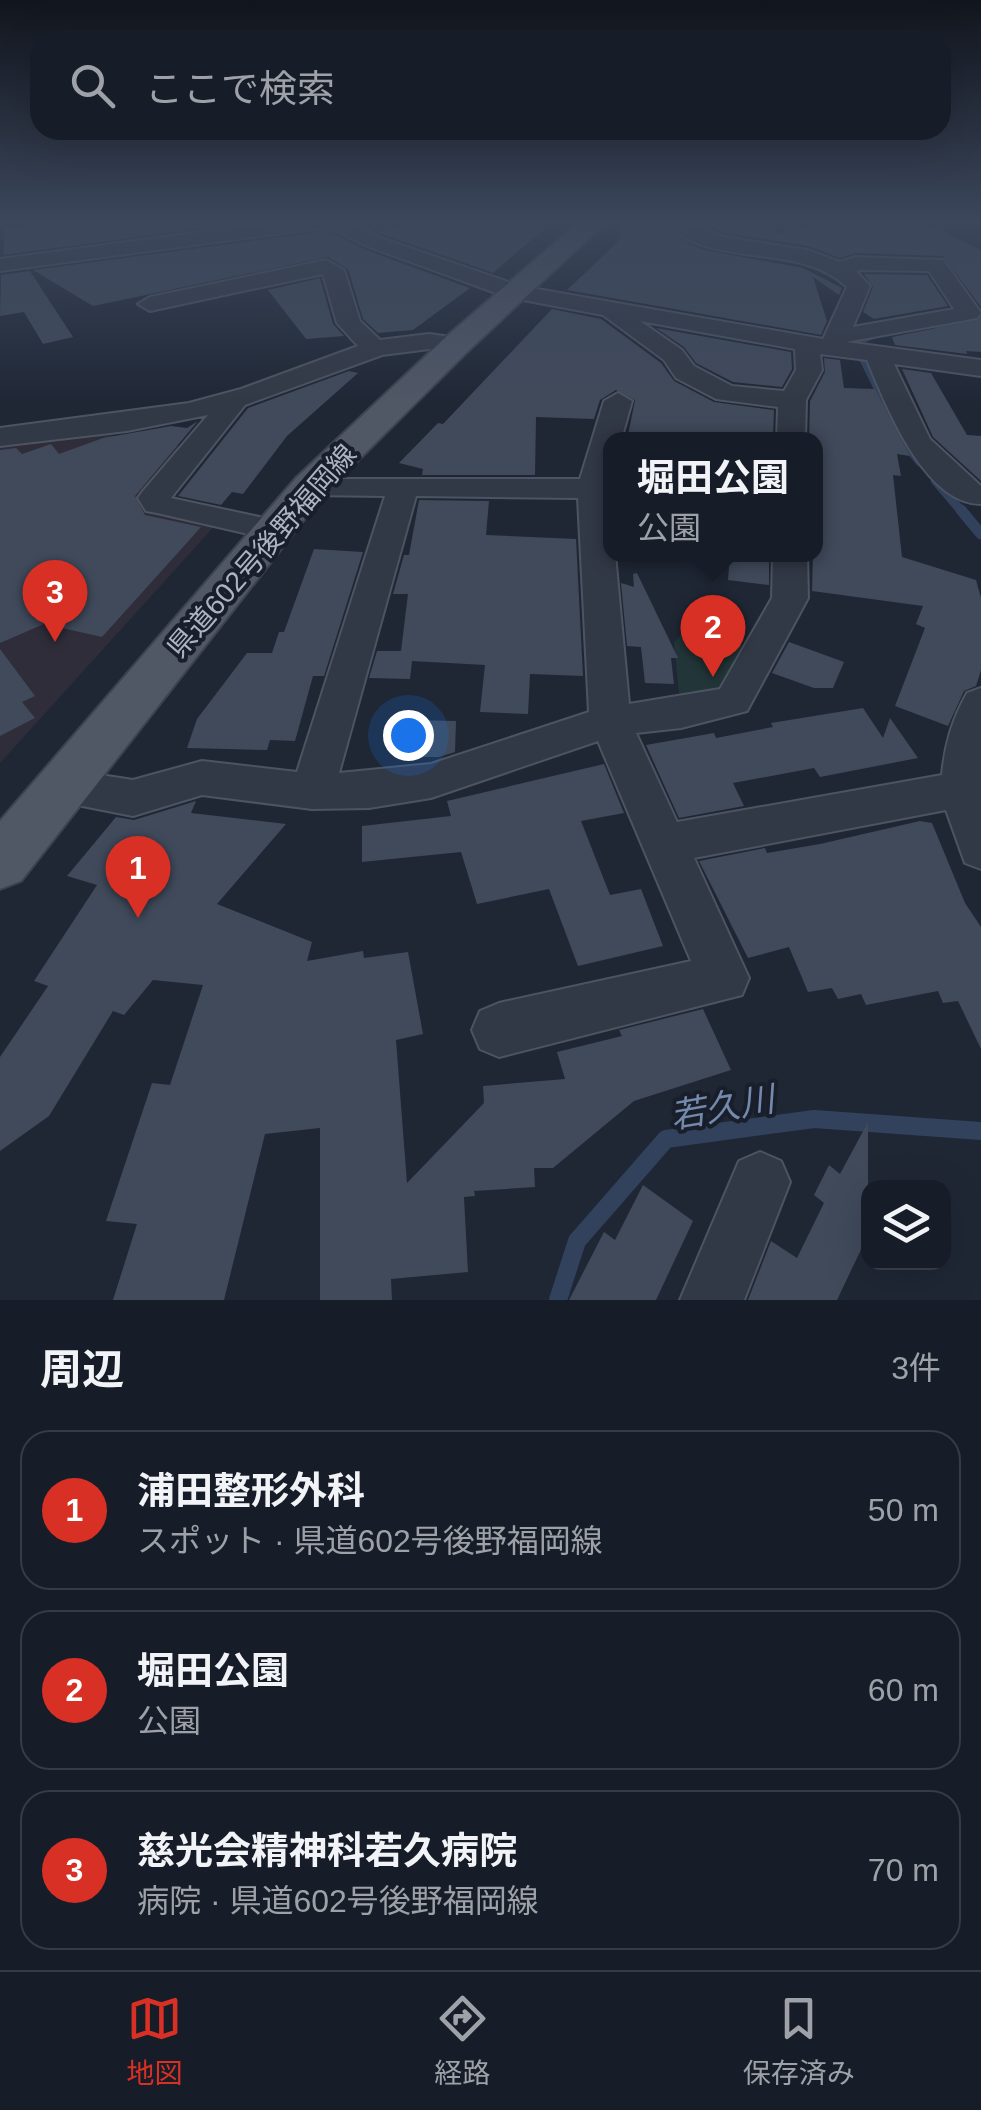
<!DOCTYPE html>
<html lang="ja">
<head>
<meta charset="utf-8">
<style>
	:root { --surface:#171d28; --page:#202630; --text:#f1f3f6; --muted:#9ea2a8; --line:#363b45; --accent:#d93025 }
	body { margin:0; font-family:Helvetica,"Noto Sans JP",sans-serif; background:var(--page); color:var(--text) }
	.controls { position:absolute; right:30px; bottom:30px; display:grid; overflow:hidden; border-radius:20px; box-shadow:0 10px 40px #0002 }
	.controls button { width:90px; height:90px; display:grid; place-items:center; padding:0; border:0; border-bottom:2px solid var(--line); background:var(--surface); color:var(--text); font:50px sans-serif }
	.you { position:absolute; left:408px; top:735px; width:35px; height:35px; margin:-25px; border:8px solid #fff; border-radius:50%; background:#1a73e8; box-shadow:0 0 0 15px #1a73e833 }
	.badge { display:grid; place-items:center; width:65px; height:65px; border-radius:50%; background:var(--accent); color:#fff; font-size:32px; font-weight:700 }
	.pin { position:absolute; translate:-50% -82px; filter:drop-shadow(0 2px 5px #0008) }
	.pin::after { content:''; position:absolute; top:52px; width:35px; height:30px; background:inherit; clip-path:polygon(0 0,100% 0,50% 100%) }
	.popup { position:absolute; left:603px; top:432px; width:220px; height:130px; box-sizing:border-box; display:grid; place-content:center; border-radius:20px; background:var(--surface); filter:drop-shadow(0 2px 8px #0005); font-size:32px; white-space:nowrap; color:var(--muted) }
	.popup b { font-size:38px; color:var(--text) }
	.popup::after { content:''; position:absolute; left:50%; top:100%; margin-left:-20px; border:20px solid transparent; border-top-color:var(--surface) }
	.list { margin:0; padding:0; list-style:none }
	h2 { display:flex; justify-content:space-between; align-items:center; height:130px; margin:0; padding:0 40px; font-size:42px }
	h2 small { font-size:32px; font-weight:400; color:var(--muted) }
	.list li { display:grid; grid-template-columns:65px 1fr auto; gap:30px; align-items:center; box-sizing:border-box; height:160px; margin:0 20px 20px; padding:0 20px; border:2px solid var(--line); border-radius:30px }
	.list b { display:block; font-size:38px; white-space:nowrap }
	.list p { margin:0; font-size:32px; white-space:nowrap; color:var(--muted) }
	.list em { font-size:32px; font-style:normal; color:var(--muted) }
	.icon { flex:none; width:55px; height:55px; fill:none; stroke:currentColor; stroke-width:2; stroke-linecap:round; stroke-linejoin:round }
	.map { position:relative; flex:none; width:981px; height:1300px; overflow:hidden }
	.search { position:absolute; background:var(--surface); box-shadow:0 10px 40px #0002; left:30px; right:30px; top:30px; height:110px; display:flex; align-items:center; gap:25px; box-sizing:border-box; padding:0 35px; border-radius:30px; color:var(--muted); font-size:38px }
	.sheet { height:670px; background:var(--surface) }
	nav { display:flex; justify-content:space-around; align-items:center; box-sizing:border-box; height:140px; border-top:2px solid var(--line); background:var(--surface); font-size:28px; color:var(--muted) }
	nav a { display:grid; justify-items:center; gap:5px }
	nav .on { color:var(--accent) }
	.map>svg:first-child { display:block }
</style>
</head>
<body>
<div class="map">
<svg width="981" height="1300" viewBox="0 0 981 1300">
	<rect width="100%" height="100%" fill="#1f2735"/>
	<path fill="#2f2d3a" d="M110 435 181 447 141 503 219 521 0 763V441Z"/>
	<path fill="#223538" d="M689 625 762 653 733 701 681 713 674 643Z"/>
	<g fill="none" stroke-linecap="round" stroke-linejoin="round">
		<path stroke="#32425d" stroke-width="6" d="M938 325 981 319
			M860 351 856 343 880 333"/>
		<path stroke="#32425d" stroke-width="9" d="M859 349 905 443 920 462
			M935 480 963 513"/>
		<path stroke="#32425d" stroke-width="11" d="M961 510 981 534"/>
		<path stroke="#32425d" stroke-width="18" d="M558 1300 577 1241 666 1139 814 1119 981 1131"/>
	</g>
	<path fill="#404a5b" d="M58 222H82V228L114 222 121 226 147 222 227 225 3 255 5 228Z
		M419 222H552L493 273 377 232Z
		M620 222H659L681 240 704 250 803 268 842 288 839 295 813 277 827 321 821 335 567 290 620 240Z
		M698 222H776V234L826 222H922L981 250V307L943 256 856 253 840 258 808 246 725 233Z
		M327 231 366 250 470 288 413 330 378 333 363 319 348 269 328 257 93 306 33 270Z
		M30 271 73 337 43 344 24 312 0 316 1 275Z
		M864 274 927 275 948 306 874 319 863 312 873 287Z
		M320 278 333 324 344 336 306 339 268 290Z
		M552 309 601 319 661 363 674 381 714 402 774 410 773 440H627L635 400 616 390 600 400 594 419 536 417 535 475H422L423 469 399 463 438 423 443 424Z
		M981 319V352L966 351 967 354 895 345 892 337Z
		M656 328 791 352 792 369 782 387 733 382 696 363 684 347Z
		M824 358 840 360 844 388 875 389 910 456 897 454 901 476 893 475 902 557 976 580 981 598V670L976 686 964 691 948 726 895 706 925 628 916 624 923 606 812 591 816 440H809L810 401 825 372Z
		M902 369 931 373 967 435 981 436V481L933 437Z
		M349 371 358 373 287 436 243 494 232 492 221 505 178 496 248 408Z
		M198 421 135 496 145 515 201 527 175 556 102 637 44 624 0 643V450L16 448 22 454 51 444 59 454 103 438 171 426 187 428Z
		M419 500 489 501 486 535 576 539 583 676 530 674 528 714 480 712 485 665 412 661 410 679 369 678 377 651H401L408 594H393L404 555H409Z
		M314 549 363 552 324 676H313L295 741 270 740 267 750 187 748 197 719 247 653H272L279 632H284Z
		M730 554H769V585L728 580Z
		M637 573 678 658H671L674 684 645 683 641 647 627 646 621 583 634 587 633 574Z
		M789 642 844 662 833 688H814L772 673Z
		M0 649 35 696 22 702 35 718 0 736Z
		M863 708 883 738 890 718 918 758 820 777 814 768 733 783 744 806 679 818 646 745 714 733 716 738 773 727 771 723Z
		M408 720 456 721 455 752 439 757H404Z
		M604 764 624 813 581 821 610 895 641 889 663 946 578 966 549 889 477 904 461 852 362 862V826L451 816 447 801Z
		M196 801 191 813 286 824 217 904 312 942 307 961 363 951 364 958 408 952 423 1034 396 1040 407 1183 484 1103 483 1086 565 1079 557 1052 622 1036 619 1030 703 1009 731 1070 634 1101 553 1168H534L535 1187 474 1191 475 1196 464 1197 468 1272 391 1279 392 1300H320V1128L265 1134 224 1300H113L137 1224 106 1221 152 1083 170 1085 203 985 153 980 124 1015 113 1011 49 1116 0 1151V1057L48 986 34 981 97 885 67 876 116 817 134 820Z
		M920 821 932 823 965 903 981 927V1049L958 1001 943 1003 938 991 866 1005 861 994 838 999 832 988 808 992 789 947 748 958 699 861 765 848 767 853 820 844Z
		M868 1122V1235L837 1300H748L771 1241 797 1258 824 1203 814 1195 829 1165 840 1174Z
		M643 1185 693 1221 656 1300H569L604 1232 615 1240Z"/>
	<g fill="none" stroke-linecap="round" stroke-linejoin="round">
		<g stroke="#4d5461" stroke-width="4">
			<path id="minor" d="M276 222H349L381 238 520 286 823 339 847 287C797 240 712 271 663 222H688L724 237 807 250 840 262 856 257 943 260 981 313 977 318 846 342 981 360V376L894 364 930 439 981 486V504C924 504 886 405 867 360L820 354 822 370 806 400 805 440H777L778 407 716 399 676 378 664 360 603 315 507 297 367 246 328 227 0 271V259ZM859 270 929 271 954 309 853 327 870 286 856 271ZM640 321 795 349 796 370 784 391 732 386 694 366 682 350Z
				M326 260 344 270 360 321 380 340 429 334 466 339 469 344 457 351 429 349 382 355 245 405 171 498 287 523 291 530 287 537 275 540 157 513 146 511 138 498 143 491 208 415 127 431 0 446V428L189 403 241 389 358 346 337 323 323 274 150 311 138 304 150 297Z
				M618 393 632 401 621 440H610V554H615L629 704 720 689 772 598 773 554H807L808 598 747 711 681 728 636 733 677 822 942 775C945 744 952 720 967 693L981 688V869L965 863 946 810 694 858 749 978 742 995 499 1057 480 1049 472 1030 480 1011 499 1003 691 961 598 741 431 798 369 808 312 809 202 795 133 816 47 799 40 787 47 775 62 769 133 780 202 761 297 772 385 496 310 495 299 493 295 486 299 479H580L604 401ZM416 496 578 498 589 712 431 764 339 773Z
				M760 1152 781 1161 790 1182 744 1300H680L739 1161Z"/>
		</g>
		<g stroke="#3c4350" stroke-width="4">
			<path id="major" d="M579 222H606L468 351 324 494 21 881 0 889V821L296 478 446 337Z"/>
		</g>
		<use href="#minor" fill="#323946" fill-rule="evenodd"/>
		<use href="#major" fill="#505866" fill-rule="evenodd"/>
	</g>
	<linearGradient id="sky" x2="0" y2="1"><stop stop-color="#11151d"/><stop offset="0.55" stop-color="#3c475c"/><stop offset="1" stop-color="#3c475c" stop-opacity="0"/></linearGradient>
	<rect width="981" height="404" fill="url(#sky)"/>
	<g text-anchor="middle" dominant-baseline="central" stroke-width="8" stroke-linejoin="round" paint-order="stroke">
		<g font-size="28" fill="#acb4c3" stroke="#181f2a">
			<text transform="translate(262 551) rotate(-49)">県道602号後野福岡線</text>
		</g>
		<g font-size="35" font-style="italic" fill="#7489ac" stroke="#181f2a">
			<text transform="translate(722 1107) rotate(-10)">若久川</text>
		</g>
	</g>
</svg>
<div class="controls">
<button><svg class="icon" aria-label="layers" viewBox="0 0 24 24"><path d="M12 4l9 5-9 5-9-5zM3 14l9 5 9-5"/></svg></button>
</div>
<div class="you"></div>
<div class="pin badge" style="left:138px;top:918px">1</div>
<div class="pin badge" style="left:713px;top:677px">2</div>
<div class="popup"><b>堀田公園</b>公園</div>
<div class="pin badge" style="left:55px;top:642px">3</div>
<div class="search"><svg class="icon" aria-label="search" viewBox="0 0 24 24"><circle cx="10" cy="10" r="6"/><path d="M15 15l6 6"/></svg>ここで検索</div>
</div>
<section class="sheet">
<h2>周辺<small>3件</small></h2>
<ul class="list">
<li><span class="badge">1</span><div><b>浦田整形外科</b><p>スポット · 県道602号後野福岡線</p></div><em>50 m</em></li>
<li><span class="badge">2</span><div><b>堀田公園</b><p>公園</p></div><em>60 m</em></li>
<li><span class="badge">3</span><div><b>慈光会精神科若久病院</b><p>病院 · 県道602号後野福岡線</p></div><em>70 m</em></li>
</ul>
</section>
<nav>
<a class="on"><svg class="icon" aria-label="map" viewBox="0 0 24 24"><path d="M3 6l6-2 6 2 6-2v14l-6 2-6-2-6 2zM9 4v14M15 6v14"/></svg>地図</a>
<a><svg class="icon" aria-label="directions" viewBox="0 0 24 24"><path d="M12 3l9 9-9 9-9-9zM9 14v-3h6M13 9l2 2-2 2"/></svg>経路</a>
<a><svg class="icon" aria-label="saved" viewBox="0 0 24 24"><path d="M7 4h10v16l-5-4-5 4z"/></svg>保存済み</a>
</nav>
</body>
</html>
